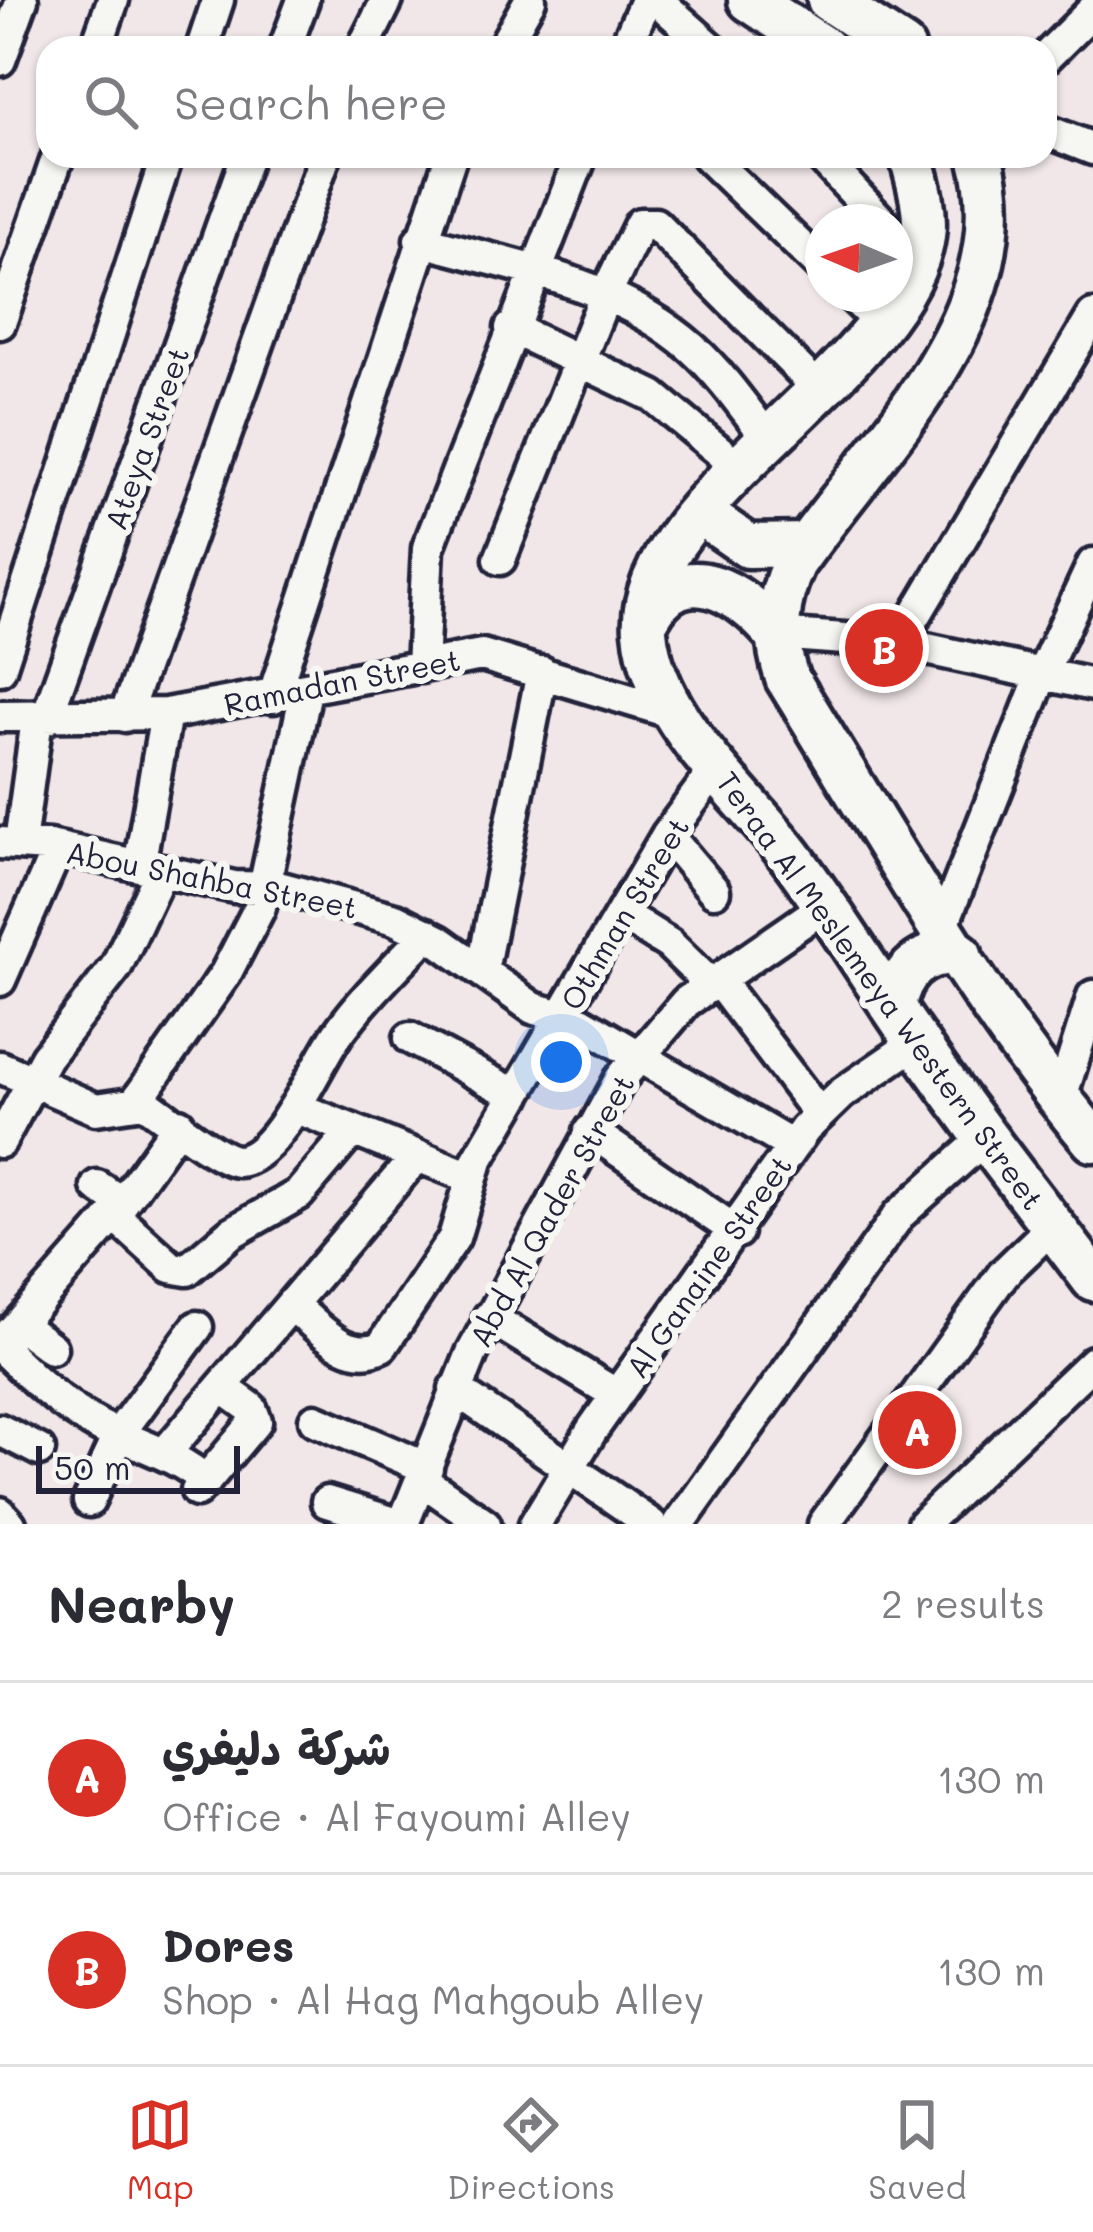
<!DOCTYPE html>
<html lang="en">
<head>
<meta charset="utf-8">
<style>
	:root { --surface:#fff; --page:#f7f7f7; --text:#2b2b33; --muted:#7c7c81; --line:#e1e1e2; --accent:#d93025 }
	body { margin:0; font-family:Mali,"Playpen Sans Arabic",sans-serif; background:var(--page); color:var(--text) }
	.compass { position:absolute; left:805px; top:204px; width:108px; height:108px; border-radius:50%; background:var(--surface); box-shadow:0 3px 9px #0004; rotate:272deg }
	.scale { position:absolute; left:36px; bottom:30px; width:204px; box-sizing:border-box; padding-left:12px; border:6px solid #22223b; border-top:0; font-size:33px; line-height:42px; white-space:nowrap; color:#22223b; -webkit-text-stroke:9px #f6f6f2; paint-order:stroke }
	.you { position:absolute; left:561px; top:1062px; width:42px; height:42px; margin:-30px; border:9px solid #fff; border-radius:50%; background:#1a73e8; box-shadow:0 0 0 18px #1a73e833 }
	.badge { display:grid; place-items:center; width:78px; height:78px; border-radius:50%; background:var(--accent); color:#fff; font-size:39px; font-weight:700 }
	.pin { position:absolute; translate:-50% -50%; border:6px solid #fff; box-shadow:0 3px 12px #0006 }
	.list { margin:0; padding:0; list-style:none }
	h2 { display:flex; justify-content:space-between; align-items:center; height:156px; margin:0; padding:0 48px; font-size:51px }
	h2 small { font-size:39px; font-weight:400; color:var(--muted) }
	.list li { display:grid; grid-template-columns:78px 1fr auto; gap:36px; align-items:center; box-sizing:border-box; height:192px; padding:0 48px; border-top:3px solid var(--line) }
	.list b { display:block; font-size:45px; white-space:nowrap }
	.list p { margin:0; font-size:39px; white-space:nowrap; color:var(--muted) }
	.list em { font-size:39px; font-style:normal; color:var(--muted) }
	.icon { flex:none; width:66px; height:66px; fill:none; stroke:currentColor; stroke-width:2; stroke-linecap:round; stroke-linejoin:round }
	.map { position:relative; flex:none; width:1093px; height:1524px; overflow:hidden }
	.search { position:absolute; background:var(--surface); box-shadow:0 3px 9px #0004; left:36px; right:36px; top:36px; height:132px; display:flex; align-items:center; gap:30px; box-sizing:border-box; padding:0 42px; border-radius:36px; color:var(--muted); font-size:45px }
	.sheet { height:540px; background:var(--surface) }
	nav { display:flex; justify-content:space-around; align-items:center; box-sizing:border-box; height:168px; border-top:3px solid var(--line); background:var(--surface); font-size:33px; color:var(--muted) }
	nav a { display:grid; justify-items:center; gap:6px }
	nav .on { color:var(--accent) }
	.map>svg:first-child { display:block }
</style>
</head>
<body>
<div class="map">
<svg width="1093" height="1524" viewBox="0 0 1093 1524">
	<rect width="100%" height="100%" fill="#f1e7e8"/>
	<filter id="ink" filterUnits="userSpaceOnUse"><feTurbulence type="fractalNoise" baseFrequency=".00833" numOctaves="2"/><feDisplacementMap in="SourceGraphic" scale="24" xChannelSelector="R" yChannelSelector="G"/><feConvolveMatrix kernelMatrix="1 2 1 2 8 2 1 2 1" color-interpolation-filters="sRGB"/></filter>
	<g filter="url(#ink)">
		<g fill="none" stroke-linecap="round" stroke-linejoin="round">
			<g stroke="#22223b" stroke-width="39">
				<path id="street" d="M657 0 711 48
					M96 48 113 0
					M202 48 218 0
					M285 48 303 0
					M363 48 387 0
					M503 48 530 0
					M625 48 646 0
					M1045 58 1093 10
					M0 60 22 0
					M1045 130 1093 149
					M707 156 823 268
					M820 156 882 222
					M420 240C513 267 618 282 692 348 722 375 745 409 769 440
					M850 294 879 322
					M0 323 58 156
					M511 328 653 396 741 469
					M500 559 606 294 640 224H655L819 389
					M776 634 899 643 1093 685
					M899 643 1093 316
					M422 667 428 548 581 156
					M0 669 167 156
					M273 697 451 156
					M0 716 166 714 482 655 676 714
					M125 716 325 156
					M46 719 247 156
					M667 835 714 891
					M0 843 49 846 234 887 282 888 395 919 439 941 533 1008 581 1022 792 1146
					M20 843 37 719
					M139 866 166 714
					M621 914 669 944 710 984
					M942 927 1042 674 1093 564
					M482 971 542 672
					M717 979 819 1114
					M0 980 58 848
					M410 1038 516 1095
					M0 1067 96 1109 144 1102C163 1114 219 1161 238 1161 278 1159 317 1062 339 1032 365 996 397 966 427 934
					M137 1100 226 973 260 907 306 691
					M1060 1101 1093 996
					M295 1107 470 1177
					M590 1131 737 1232
					M0 1142 46 1057 116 967 162 870
					M97 1186 122 1203
					M114 1215 171 1267 187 1270 231 1233 299 1194 353 1130
					M292 1305C318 1326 347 1364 382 1346L454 1238 477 1161 667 835 718 766
					M489 1317 617 1395
					M19 1324 51 1348
					M0 1345 114 1215 179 1124
					M0 1346C30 1376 59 1404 96 1424 134 1445 173 1452 206 1481
					M455 1389 651 1524
					M315 1420 427 1468
					M0 1430 39 1450
					M166 1452 417 1156
					M422 1480 485 1524
					M197 1491 256 1421 251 1408 222 1387
					M89 1501 118 1435 197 1327
					M327 1502 398 1524
					M0 1513 10 1524
					M403 1524 472 1353 621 1078 686 1002 825 906
					M535 1524 592 1430 805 1129 841 1094 917 1042
					M679 1524 899 1215 986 1137
					M824 1524 1004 1273 1053 1226
					M923 1524 1093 1362"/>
			</g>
			<g stroke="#22223b" stroke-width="51">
				<path id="secondary" d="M750 0 823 48
					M829 0 903 48
					M911 156C918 181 927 210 923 236 905 369 634 501 645 631 653 720 741 790 791 857 833 913 869 973 909 1031 967 1116 1031 1197 1093 1279
					M980 156C1024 310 875 446 794 563 776 602 773 637 787 678 884 834 975 1000 1093 1140
					M699 512 748 546 807 545
					M648 618C682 554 742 593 776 634
					M894 1007C899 971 924 950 960 954"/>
			</g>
			<use href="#street" stroke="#f6f6f2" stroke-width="30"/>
			<use href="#secondary" stroke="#f6f6f2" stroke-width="42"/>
		</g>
	</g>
	<g text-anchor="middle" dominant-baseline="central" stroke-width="12" stroke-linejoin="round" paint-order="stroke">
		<g font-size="30" fill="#22223b" stroke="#f6f6f2">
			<text transform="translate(146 438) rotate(-70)">Ateya Street</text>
			<text transform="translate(342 681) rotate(-11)">Ramadan Street</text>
			<text transform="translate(212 879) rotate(11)">Abou Shahba Street</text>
			<text transform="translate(624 913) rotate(-59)">Othman Street</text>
			<text transform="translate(881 990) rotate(54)">Teraa Al Meslemeya Western Street</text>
			<text transform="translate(551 1210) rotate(-61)">Abd Al Qader Street</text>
			<text transform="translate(708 1266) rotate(-55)">Al Ganaine Street</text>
		</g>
	</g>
</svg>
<svg class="compass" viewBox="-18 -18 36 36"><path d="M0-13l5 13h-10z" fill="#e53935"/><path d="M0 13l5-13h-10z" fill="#7c7c81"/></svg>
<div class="scale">50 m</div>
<div class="you"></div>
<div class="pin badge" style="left:917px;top:1430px">A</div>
<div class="pin badge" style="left:884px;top:648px">B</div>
<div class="search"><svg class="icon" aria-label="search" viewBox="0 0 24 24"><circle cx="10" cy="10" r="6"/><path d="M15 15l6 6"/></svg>Search here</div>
</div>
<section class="sheet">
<h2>Nearby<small>2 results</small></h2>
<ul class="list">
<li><span class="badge">A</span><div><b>شركة دليفري</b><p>Office · Al Fayoumi Alley</p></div><em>130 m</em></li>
<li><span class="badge">B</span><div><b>Dores</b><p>Shop · Al Hag Mahgoub Alley</p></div><em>130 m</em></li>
</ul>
</section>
<nav>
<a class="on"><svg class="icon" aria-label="map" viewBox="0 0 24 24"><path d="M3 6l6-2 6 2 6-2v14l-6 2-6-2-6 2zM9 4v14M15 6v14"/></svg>Map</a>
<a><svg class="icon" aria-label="directions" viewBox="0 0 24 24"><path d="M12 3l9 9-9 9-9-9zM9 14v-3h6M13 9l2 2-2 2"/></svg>Directions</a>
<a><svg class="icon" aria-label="saved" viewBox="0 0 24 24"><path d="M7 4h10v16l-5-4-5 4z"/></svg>Saved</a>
</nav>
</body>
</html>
